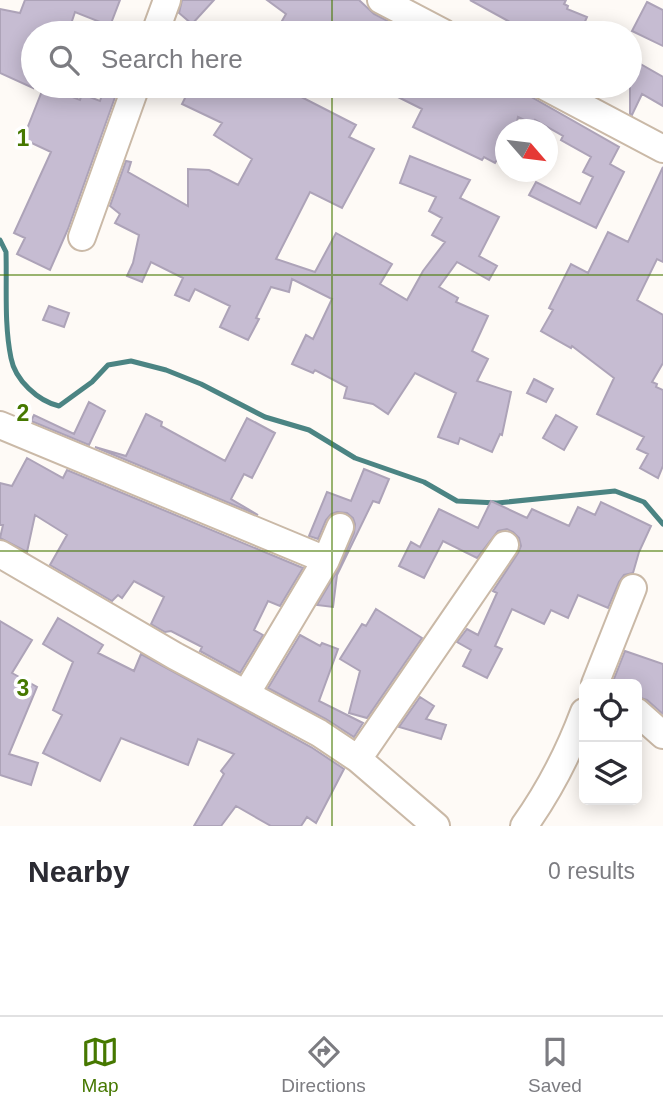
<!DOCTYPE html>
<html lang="en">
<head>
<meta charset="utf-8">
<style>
	:root { --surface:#fff; --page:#f2f2f3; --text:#2b2b33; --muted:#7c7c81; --line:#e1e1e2; --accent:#467800 }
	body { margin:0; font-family:Arial,sans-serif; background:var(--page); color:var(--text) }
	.controls { position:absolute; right:21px; bottom:21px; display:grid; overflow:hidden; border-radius:10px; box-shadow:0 4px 18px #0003 }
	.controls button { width:63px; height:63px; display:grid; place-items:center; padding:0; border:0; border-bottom:2px solid var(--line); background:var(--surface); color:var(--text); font:35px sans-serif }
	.compass { position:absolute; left:495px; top:119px; width:63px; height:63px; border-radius:50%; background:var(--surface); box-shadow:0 4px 18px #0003; rotate:118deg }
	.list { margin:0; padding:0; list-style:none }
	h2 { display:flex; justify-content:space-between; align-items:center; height:91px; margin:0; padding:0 28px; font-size:30px }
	h2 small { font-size:23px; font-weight:400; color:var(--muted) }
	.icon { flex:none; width:38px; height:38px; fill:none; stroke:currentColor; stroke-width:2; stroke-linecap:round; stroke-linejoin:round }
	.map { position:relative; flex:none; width:663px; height:826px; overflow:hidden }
	.search { position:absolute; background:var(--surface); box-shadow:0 4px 18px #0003; left:21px; right:21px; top:21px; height:77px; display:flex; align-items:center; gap:18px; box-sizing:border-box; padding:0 24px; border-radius:38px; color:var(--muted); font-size:26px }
	.sheet { height:189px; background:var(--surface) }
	nav { display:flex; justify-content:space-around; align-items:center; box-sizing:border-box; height:98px; border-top:2px solid var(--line); background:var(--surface); font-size:19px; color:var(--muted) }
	nav a { display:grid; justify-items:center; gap:4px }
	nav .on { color:var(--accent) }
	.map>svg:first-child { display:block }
</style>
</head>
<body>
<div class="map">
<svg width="663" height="826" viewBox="0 0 663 826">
	<rect width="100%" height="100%" fill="#fefaf6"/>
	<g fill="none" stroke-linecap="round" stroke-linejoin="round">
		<path stroke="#4b8483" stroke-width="5" d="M0 240 6 252C7 287 4 324 11 358 15 380 38 401 59 406L92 382 108 365 131 361 166 370 201 384 265 417 309 430 355 458 424 482 457 501 497 503 615 491 644 502 663 524"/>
	</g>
	<path fill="#c6bcd2" stroke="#ada3b8" stroke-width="2" d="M25 0H120L110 26 75 12 68 33H33V88L0 73V9L20 13Z
		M182 0H214L192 24 179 13Z
		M267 0H359L374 14 411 33H275L286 14Z
		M470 0H566L564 4 568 6 567 9 587 17 580 33H530Z
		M647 2 663 10V46L632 31Z
		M630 58 663 77V106L642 94 632 115 630 114Z
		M44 86 80 100 82 94 100 101 105 86H119L68 229 50 270 17 254 25 238 14 233 51 152 23 139Z
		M191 86H215L229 92 232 86H280L356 125 349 137 374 149 342 208 310 192 276 259 315 272 336 233 392 264 380 284 407 300 423 271 445 242 432 235 442 218 429 211 436 197 400 183 410 156 470 180 460 198 499 217 479 256 497 266 489 280 457 262 439 287 458 298 456 302 488 316 472 351 488 359 477 381 511 392 502 435 500 434 492 452 460 438 458 444 438 437 456 393 415 373 388 414 373 404 344 398 347 387 315 370 313 373 292 364 306 335 313 339 332 299 292 279 289 292 271 287 256 318 259 319 248 340 220 327 230 306 195 289 189 301 175 295 183 278 151 262 142 282 127 276 133 263 139 235 115 223 120 214 110 206 126 161 131 162 128 172 188 206V169L209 170 238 185 252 159 214 135 222 123 182 104Z
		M376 86H512L619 147 610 164 624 172 596 228 529 195 536 182 580 204 593 177 583 172 591 157 561 140 563 136 535 120 533 124 518 117 515 130H506V145L495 163 484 157 482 160 413 127 422 109Z
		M663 167V262L657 259 637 300 663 315V363L652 382 657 384 656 387 663 390V466L658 478 640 468 648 454 637 449 644 437 597 414 614 378 572 346 571 348 541 331 553 310 549 308 571 264 588 273 608 232 628 242Z
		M49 306 69 313 64 327 43 320Z
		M534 379 553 389 546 402 527 393Z
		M89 402 105 411 89 445 31 421 34 415 74 434Z
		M146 414 162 422 161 426 225 461 247 418 275 433 252 478 244 474 231 499 258 515 95 447 126 456Z
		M556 415 577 427 564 450 543 438Z
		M27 458 63 478 67 470 303 568 280 606 268 601 254 630 263 635 240 673 200 651 202 647 171 631 165 632 151 624 164 597 134 581 122 598 118 595 112 601 50 565 67 535 35 515 27 552 0 538 3 525H0V483L12 486Z
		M364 469 389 479 379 503 373 501 337 575 333 607 317 605 340 566 354 533 355 524 353 518 347 513 337 512 331 514 326 520 318 539 309 536 327 492 351 501Z
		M491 501 527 518 532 509 569 526 578 507 595 515 601 502 651 526 639 552 633 573 624 575 619 582 608 608 578 595 568 618 551 610 544 624 512 609 495 646 502 649 487 678 463 666 471 650 457 642 467 629 478 635 497 593 493 591 518 553 521 546 519 538 513 532 507 529 498 531 477 558 443 541 424 578 399 566 411 542 420 547 439 509 478 528Z
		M376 609 422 638 367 718 349 713 360 671 340 659 362 624 366 626Z
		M58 618 103 645 98 653 134 671 141 654 311 747 344 769 316 823 307 817 301 826H271L236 806 221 826H194L224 774 221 771 234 754 198 739 188 765 121 738 100 781 43 753 62 715 53 710 73 662 43 644Z
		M0 621 32 640 12 673 37 687 9 754 38 763 31 785 0 775Z
		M300 635 320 646 322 643 338 649 319 701 363 723 354 737 326 719 268 688Z
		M625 651 663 664V714L647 700 637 697V684H612Z
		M420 697 434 706 426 719 446 725 441 739 399 727Z"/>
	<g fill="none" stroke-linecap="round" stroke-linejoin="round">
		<g stroke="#cab9a7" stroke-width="30">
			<path id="minor" d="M381 0 444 33
				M155 33 167 0
				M544 86 663 149
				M82 237 136 86
				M0 425 326 560
				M0 554 175 656 319 733 358 759 436 826
				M595 684 633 588
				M246 694 326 560 340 527
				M637 712 663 735
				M358 759 505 545
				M524 826C549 791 569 752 584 712"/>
		</g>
		<use href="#minor" stroke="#fff" stroke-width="26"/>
	</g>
	<path fill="none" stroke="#467800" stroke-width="2" stroke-opacity="0.55" d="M332 0V33M332 86V826M0 275H663M0 551H663"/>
	<g font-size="23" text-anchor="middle" font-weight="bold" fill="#467800" stroke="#fff" stroke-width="7" stroke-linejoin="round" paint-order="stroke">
		<text x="23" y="146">1</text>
		<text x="23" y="421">2</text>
		<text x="23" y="696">3</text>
	</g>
</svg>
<div class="controls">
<button><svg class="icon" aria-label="locate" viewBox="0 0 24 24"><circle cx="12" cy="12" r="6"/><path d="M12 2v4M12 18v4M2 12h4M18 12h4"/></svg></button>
<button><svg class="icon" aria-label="layers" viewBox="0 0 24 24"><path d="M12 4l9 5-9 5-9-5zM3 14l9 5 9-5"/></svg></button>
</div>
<svg class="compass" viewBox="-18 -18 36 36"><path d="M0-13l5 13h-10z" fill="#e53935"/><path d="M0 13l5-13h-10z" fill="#7c7c81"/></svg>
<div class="search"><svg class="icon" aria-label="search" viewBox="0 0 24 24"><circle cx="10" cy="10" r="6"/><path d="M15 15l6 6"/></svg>Search here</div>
</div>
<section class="sheet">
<h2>Nearby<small>0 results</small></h2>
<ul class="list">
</ul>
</section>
<nav>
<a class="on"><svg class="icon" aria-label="map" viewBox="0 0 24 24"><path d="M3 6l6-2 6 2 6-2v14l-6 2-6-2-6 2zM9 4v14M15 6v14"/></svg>Map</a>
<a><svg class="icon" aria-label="directions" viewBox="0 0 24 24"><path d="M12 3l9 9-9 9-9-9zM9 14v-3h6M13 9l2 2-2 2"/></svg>Directions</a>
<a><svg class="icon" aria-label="saved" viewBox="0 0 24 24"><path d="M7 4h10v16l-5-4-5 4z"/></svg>Saved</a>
</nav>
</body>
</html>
